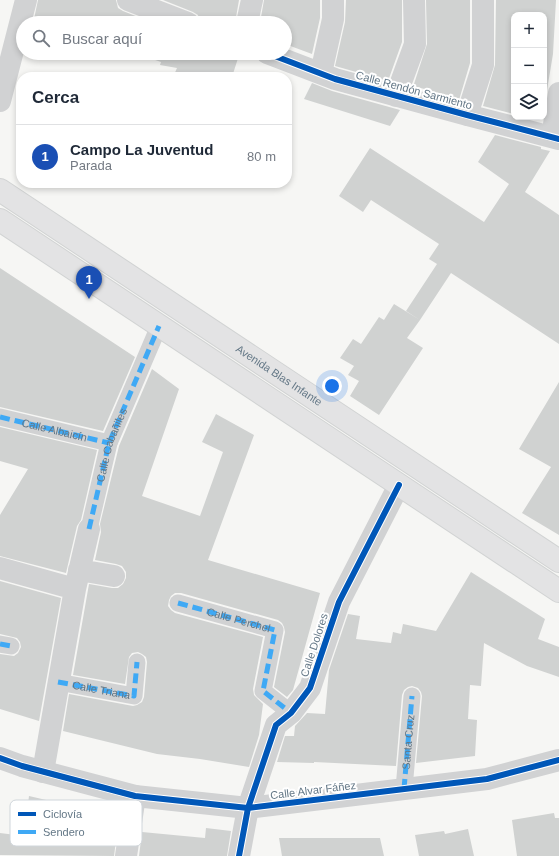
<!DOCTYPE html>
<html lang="es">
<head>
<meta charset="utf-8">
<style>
	:root { --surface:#fff; --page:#f2f2f3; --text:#1f2937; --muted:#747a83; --line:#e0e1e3; --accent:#55606c }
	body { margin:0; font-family:Arial,sans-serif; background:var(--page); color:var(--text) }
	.controls { position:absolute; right:12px; top:12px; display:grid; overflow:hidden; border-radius:8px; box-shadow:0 2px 6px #0003 }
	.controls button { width:36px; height:36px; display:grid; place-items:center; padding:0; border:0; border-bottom:1px solid var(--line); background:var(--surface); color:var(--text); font:20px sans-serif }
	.you { position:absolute; left:332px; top:386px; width:14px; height:14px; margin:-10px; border:3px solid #fff; border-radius:50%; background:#1a73e8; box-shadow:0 0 0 6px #1a73e833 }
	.badge { display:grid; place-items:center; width:26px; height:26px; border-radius:50%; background:var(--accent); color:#fff; font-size:13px; font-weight:700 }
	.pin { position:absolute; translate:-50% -33px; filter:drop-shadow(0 1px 2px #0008) }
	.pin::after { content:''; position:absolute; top:21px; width:14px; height:12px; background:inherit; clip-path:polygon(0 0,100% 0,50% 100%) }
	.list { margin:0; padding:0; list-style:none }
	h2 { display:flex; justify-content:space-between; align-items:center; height:52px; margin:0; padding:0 16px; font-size:17px }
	h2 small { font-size:13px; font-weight:400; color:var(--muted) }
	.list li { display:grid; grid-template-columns:26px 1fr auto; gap:12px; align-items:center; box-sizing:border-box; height:64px; padding:0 16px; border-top:1px solid var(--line) }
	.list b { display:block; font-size:15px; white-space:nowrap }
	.list p { margin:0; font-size:13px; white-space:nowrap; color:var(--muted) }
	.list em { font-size:13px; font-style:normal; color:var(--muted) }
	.icon { flex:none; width:22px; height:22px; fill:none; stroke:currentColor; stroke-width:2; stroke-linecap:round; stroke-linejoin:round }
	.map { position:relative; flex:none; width:559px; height:856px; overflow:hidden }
	.search { position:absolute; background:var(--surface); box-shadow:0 2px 6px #0003; left:16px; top:16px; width:276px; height:44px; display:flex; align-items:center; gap:10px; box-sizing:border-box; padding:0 14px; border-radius:22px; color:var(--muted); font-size:15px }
	.panel { position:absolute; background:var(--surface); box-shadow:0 2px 6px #0003; left:16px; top:72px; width:276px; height:116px; border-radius:16px }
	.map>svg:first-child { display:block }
</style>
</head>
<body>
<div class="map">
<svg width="559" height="856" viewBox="0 0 559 856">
	<rect width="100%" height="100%" fill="#f6f6f4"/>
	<path fill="#d0d2d1" d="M38 0H116L118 8 123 11 153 23H45L34 19Z
		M163 0H239L235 23H200L198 15 193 12Z
		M264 0H320V18L312 54 285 44V23H260Z
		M346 0H402V42L388 81 335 66 345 22Z
		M426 0H470V63L459 100 432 91 413 86V87L427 44Z
		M496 0H556L553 54 544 108V15H514V114L483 106 495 65Z
		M135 53H234L239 55 232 77H173L177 68 160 65 161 62Z
		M312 83 332 91 400 110 390 126 304 99Z
		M495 135 541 147V149L550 151 525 192 559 215V344L451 273 420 320 406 311 437 264 429 259 439 244 371 200 363 212 339 196 370 148 484 222 509 184 478 162Z
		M0 268 135 357 103 431 0 407Z
		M394 304 420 320 407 338 423 348 379 415 350 396 359 381 348 375 354 366 340 358 353 339 361 344 379 317 384 320Z
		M152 369 179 389 142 496 200 516 223 452 202 442 216 414 254 435 208 560 320 593 293 690 287 697 274 687 285 632 284 627 282 623 278 620 181 593H175L171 596 169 600 168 606 171 610 175 613 263 637 253 689 254 695 263 704 259 735 249 767 200 759 157 754 63 731 69 694 133 706 137 705 142 702 144 697 147 662 146 657 142 654 138 652 132 653 129 657 125 684 73 675 89 584 112 588H118L123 584 126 578V572L122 566 116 564 95 560 101 532 100 524 119 446Z
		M559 382V535L522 513 551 467 519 449Z
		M0 427 97 450 81 520 77 526 66 573 0 556V515L28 469 0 461Z
		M471 572 545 619 538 639 559 647V677L527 666 484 643 481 686 470 685 468 719 477 720 475 756 416 763 422 696 421 692 418 688 412 686 408 687 404 690 402 695 396 766 314 762V763L277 762 285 736H294L295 726 307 713 325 714 329 670 348 614 360 616 356 639 391 643 393 632 401 634 403 624 436 631Z
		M0 581 61 598 39 721 0 709V654L14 656 18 653 21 647 20 642 17 638 0 634Z
		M29 796 119 817 114 856 0 855V833L24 836Z
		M554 813 555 818H559V856H517L512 820Z
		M206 828 231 831 227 856H139L142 832 205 838Z
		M468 829 474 856H419L415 835 444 831 445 834Z
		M279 838H380L384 856H282Z"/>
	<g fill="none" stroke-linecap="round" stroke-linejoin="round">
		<g stroke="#d1d3d3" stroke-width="24">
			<g id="primary">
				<path id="s5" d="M0 190 559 561"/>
				<path d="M0 220 559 591"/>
			</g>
		</g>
		<g stroke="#d1d2d3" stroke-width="17">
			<path id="s1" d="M0 417 109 443"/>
			<path id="s2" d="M89 529 109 443 159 326"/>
			<path id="s3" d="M178 603 275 630 263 691 291 713"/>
			<path d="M0 644 11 646"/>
			<path d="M58 682 134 696 137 662"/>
			<path id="s4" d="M404 789 412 696"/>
		</g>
		<path stroke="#d1d2d3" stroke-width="22" d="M128 0 188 23
			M247 23 252 0
			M267 53 335 79 467 115 559 139
			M321 73 333 19V0
			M396 96 415 44 414 0
			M467 115 483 65V0
			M552 137 559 93
			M0 568 75 589
			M79 570 114 576
			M43 772 75 589 89 529
			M126 856 135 796
			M239 856 248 808 276 725 291 713 310 688 339 602 399 485"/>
		<path stroke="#d1d2d3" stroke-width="22" d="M0 101 26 0
			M0 758 22 766 135 796 248 808 487 779 559 760"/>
		<use href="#primary" stroke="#e3e3e4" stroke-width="22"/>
		<g stroke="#3fa9f5" stroke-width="5" stroke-dasharray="10 5" stroke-linecap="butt">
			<path d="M0 417 109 443"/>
			<path d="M89 529 109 443 159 326"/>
			<path d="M178 603 275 630 263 691 291 713"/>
			<path d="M0 644 11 646"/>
			<path id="s6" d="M58 682 134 696 137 662"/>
			<path d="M404 789 412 696"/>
		</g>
		<g stroke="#fff" stroke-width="8">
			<path id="cycleway" d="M267 53 335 79 467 115 559 139
				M0 758 22 766 135 796 248 808 487 779 559 760
				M239 856 248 808 276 725 291 713 310 688 339 602 399 485"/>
		</g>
		<use href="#cycleway" stroke="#0057b8" stroke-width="6"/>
	</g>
	<g text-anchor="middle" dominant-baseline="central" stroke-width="4" stroke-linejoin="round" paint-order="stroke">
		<g font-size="11" fill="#637786" stroke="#fff">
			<text transform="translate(414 90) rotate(15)">Calle Rendón Sarmiento</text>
			<text stroke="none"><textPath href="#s5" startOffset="335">Avenida Blas Infante</textPath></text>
			<text stroke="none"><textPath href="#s1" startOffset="56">Calle Albaicín</textPath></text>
			<text stroke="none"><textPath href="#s2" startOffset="87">Calle Cabañiles</textPath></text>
			<text stroke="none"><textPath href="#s3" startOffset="63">Calle Perchel</textPath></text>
			<text transform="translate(314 645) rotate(-72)">Calle Dolores</text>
			<text stroke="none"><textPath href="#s6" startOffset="44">Calle Triana</textPath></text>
			<text stroke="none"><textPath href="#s4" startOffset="47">Santa Cruz</textPath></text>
			<text transform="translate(313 790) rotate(-7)">Calle Alvar Fáñez</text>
		</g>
	</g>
	<rect x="10" y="800" width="132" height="46" rx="6" fill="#fff" stroke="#d0d6db" stroke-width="1"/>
	<rect x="18" y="812" width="18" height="4" fill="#0057b8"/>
	<rect x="18" y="830" width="18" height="4" fill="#3fa9f5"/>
	<g font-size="11" fill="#637786">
		<text x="43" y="818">Ciclovía</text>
		<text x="43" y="836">Sendero</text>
	</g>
</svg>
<div class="controls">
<button>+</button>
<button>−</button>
<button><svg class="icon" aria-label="layers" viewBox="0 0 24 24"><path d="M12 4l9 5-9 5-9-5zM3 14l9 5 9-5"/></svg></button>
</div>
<div class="you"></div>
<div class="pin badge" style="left:89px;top:299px;background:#1a4fb4">1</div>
<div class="search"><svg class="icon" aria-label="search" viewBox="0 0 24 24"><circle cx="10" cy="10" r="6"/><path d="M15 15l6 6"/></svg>Buscar aquí</div>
<section class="panel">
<h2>Cerca<small></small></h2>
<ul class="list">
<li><span class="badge" style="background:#1a4fb4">1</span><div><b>Campo La Juventud</b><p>Parada</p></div><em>80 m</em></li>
</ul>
</section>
</div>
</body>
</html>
